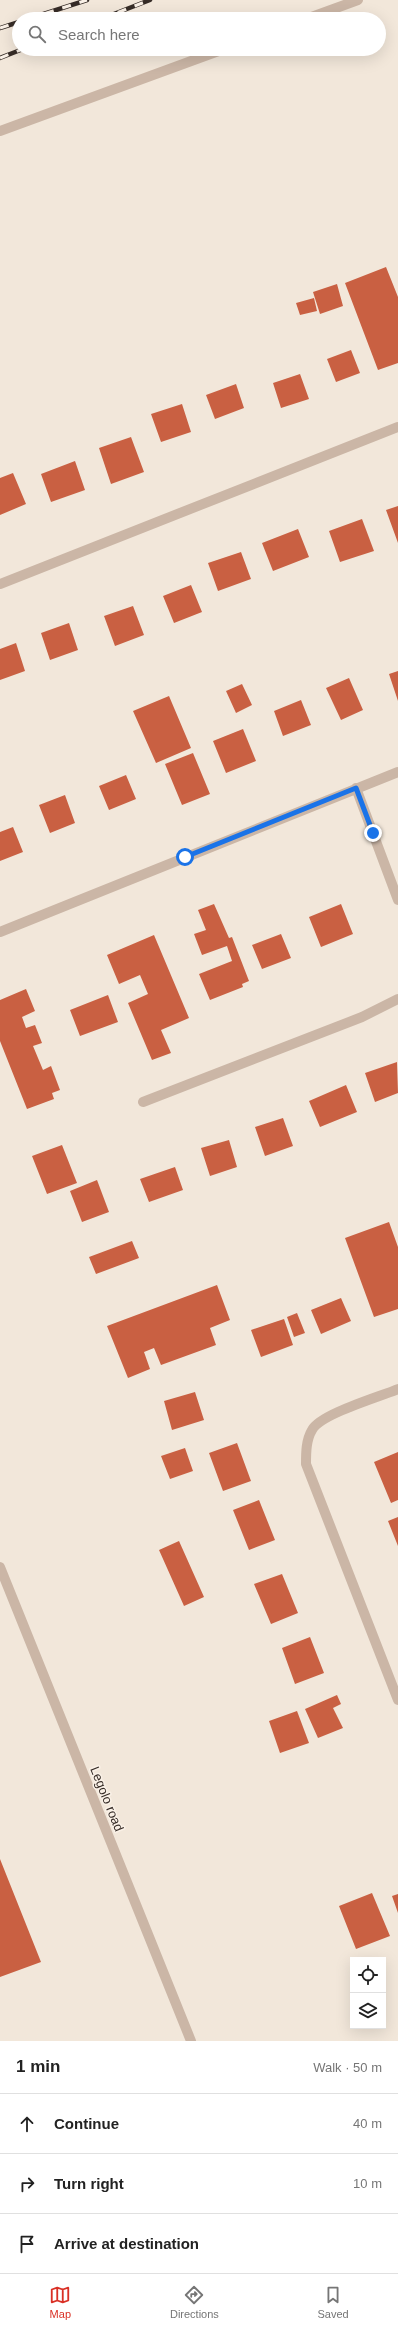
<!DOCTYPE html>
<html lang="en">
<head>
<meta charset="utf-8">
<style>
	:root { --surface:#fff; --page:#f2f2f2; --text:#222; --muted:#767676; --line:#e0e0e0; --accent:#d93025 }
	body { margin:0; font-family:Arial,sans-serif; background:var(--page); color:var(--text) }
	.controls { position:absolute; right:12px; bottom:12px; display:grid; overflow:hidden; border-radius:0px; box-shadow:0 4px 16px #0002 }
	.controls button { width:36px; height:36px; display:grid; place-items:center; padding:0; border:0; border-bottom:1px solid var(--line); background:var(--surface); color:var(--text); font:20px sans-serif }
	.stop { position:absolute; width:12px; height:12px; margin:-9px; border:3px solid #1a73e8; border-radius:50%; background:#fff }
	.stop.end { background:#1a73e8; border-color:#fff; box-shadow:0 1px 4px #0008 }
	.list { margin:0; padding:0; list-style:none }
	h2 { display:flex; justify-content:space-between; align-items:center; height:52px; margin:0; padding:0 16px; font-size:17px }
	h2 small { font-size:13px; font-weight:400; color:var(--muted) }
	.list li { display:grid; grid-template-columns:26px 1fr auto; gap:12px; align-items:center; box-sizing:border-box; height:60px; padding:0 16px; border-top:1px solid var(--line) }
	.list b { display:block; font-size:15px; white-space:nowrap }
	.list em { font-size:13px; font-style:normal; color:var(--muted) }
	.icon { flex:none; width:22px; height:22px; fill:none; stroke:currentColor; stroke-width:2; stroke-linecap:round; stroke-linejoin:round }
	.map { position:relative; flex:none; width:398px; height:2041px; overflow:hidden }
	.search { position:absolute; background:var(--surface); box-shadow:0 4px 16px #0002; left:12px; right:12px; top:12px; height:44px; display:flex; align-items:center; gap:10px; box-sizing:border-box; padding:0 14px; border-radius:22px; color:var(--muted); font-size:15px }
	.sheet { height:232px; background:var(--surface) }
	nav { display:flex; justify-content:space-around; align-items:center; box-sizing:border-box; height:56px; border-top:1px solid var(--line); background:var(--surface); font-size:11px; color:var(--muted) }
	nav a { display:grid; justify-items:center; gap:2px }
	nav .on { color:var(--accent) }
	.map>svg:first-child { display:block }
</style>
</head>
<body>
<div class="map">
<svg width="398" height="2041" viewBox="0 0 398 2041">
	<rect width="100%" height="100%" fill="#f2e7da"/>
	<path fill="#c96042" d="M386 267 398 297V363L378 370 345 283Z
		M337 284 343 306 320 314 313 292Z
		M314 298 317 311 300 315 296 303Z
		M351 350 360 373 336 382 327 359Z
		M300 374 309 399 281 408 273 383Z
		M236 384 244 408 215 419 206 395Z
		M182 404 191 432 161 442 151 414Z
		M131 437 144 472 111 484 99 448Z
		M75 461 85 490 51 502 41 474Z
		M13 473 26 504 0 515V478Z
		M398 506V543L386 510Z
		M362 519 374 551 340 562 329 531Z
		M298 529 309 557 273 571 262 543Z
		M241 552 251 579 218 591 208 563Z
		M191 585 202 612 174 623 163 596Z
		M133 606 144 635 115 646 104 616Z
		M69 623 78 650 50 660 41 633Z
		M16 643 25 671 0 680V649Z
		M398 671V701L389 674Z
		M349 678 363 710 341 720 326 688Z
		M242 684 252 705 236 713 226 691Z
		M169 696 191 748 156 763 133 711Z
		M301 700 311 725 283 736 274 711Z
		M243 729 256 761 226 773 213 741Z
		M193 753 210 794 182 805 165 764Z
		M126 775 136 799 109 810 99 786Z
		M65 795 75 823 50 833 39 805Z
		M13 827 23 852 0 861V832Z
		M214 904 229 938 232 937 249 981 242 984 243 987 210 1000 199 974 232 961 227 946 202 955 194 934 206 930 198 910Z
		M341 904 353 934 321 947 309 917Z
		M281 934 291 958 262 969 252 945Z
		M154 935 189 1018 161 1030 171 1053 152 1060 128 1003 148 994 140 975 119 984 107 955Z
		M26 989 35 1011 22 1017 26 1028 35 1025 42 1043 33 1046 43 1070 51 1066 60 1090 52 1093 54 1099 27 1109 0 1041V1000Z
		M108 995 118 1022 80 1036 70 1010Z
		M397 1062 398 1093 375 1102 365 1073Z
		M346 1085 357 1112 320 1127 309 1101Z
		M283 1118 293 1146 265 1156 255 1127Z
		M229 1140 237 1167 210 1176 201 1148Z
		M62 1145 77 1183 47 1194 32 1156Z
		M175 1167 183 1190 149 1202 140 1179Z
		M97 1180 109 1212 82 1222 70 1191Z
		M389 1222 398 1247V1309L374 1317 345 1238Z
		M132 1241 139 1258 96 1274 89 1257Z
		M217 1285 230 1320 210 1328 216 1345 161 1365 154 1348 144 1352 150 1369 128 1378 107 1326Z
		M341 1298 351 1321 321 1334 311 1310Z
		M297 1313 305 1333 294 1337 287 1317Z
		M284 1319 293 1345 261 1357 251 1330Z
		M195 1392 204 1420 172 1430 164 1401Z
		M237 1443 251 1481 223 1491 209 1453Z
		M185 1448 193 1471 170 1479 161 1456Z
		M398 1452V1500L391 1503 374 1462Z
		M259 1500 275 1540 249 1550 233 1510Z
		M398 1517V1546L388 1521Z
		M179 1541 204 1597 184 1606 159 1550Z
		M282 1574 298 1613 271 1624 254 1584Z
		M310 1637 324 1673 295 1684 282 1648Z
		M337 1695 341 1704 333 1708 343 1728 318 1738 305 1709Z
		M297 1711 309 1743 280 1753 269 1721Z
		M0 1859 41 1962 0 1977Z
		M372 1893 390 1936 356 1949 339 1906Z
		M398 1894V1913L392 1896Z"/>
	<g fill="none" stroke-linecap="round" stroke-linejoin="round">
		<path stroke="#cbb6a6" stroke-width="10" d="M306 19 358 0
			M0 131 224 49
			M0 584 398 427
			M356 788 398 900
			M0 932 398 772
			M143 1102 362 1017 398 999
			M398 1389C379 1397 320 1414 312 1430 306 1440 306 1453 306 1464L398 1700
			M0 1567 191 2041"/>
		<g stroke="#362c27" stroke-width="4.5">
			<path id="rail" d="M28 19 87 0
				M101 19 150 0
				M0 28 19 22
				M0 58 23 49"/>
		</g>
		<use href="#rail" stroke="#faf1e7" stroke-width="3" stroke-dasharray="9" stroke-linecap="butt"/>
	</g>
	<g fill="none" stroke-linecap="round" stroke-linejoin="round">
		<path stroke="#1a73e8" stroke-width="5" d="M185 857 356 788 373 833"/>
	</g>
	<g text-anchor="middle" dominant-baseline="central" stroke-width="3" stroke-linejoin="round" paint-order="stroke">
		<g font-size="13" fill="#362c27" stroke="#faf1e7">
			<text transform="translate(107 1799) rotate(68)">Legolo road</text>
		</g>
	</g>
</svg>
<div class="controls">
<button><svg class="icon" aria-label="locate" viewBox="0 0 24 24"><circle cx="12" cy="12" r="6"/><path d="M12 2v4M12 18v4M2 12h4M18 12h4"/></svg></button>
<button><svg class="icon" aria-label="layers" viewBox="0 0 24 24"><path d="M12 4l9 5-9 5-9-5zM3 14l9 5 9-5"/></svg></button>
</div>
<div class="stop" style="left:185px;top:857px"></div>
<div class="stop end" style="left:373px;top:833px"></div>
<div class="search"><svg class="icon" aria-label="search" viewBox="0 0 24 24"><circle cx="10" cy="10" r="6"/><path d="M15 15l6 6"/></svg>Search here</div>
</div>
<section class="sheet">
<h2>1 min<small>Walk · 50 m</small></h2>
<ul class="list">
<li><svg class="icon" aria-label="ahead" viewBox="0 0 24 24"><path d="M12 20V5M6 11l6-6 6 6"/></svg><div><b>Continue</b></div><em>40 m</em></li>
<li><svg class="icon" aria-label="right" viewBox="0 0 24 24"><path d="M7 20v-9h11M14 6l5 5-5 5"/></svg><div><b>Turn right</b></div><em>10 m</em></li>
<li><svg class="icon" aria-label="arrive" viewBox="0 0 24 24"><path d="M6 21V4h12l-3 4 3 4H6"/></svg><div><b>Arrive at destination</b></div></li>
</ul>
</section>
<nav>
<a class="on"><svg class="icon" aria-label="map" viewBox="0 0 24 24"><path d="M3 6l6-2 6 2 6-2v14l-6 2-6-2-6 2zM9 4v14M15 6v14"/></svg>Map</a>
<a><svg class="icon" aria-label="directions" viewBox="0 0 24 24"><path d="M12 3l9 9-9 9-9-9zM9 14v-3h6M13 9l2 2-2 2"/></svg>Directions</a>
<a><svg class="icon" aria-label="saved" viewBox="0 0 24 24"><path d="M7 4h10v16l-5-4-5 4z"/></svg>Saved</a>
</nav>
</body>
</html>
